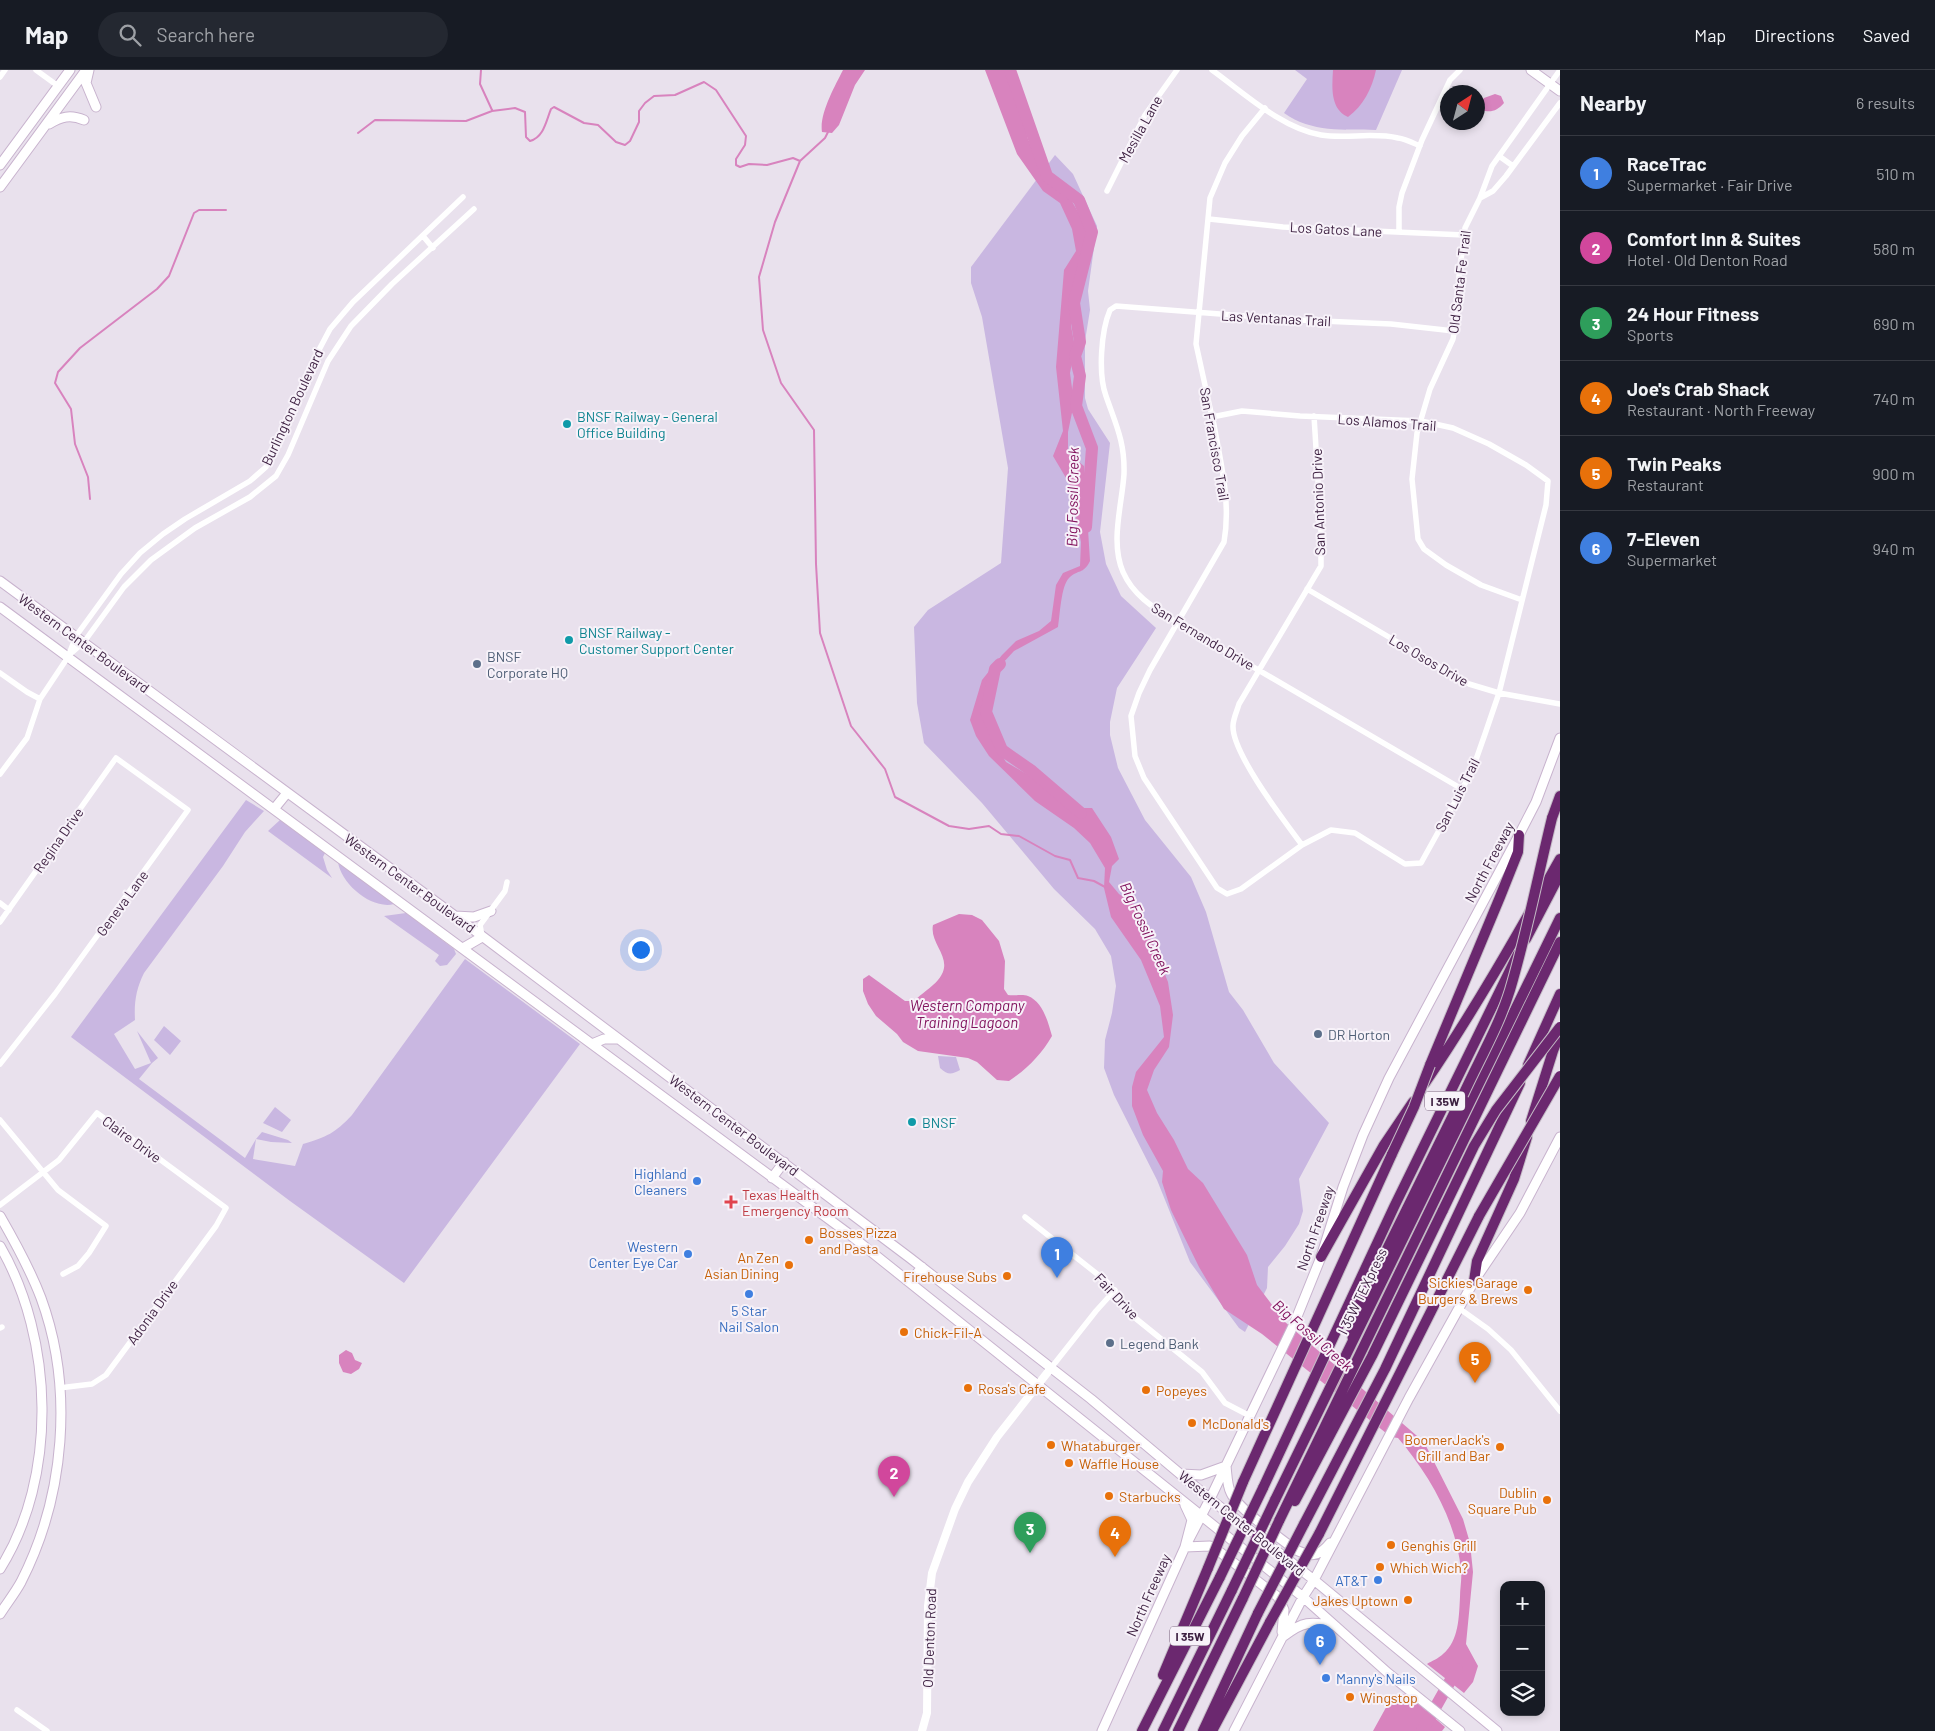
<!DOCTYPE html>
<html lang="en">
<head>
<meta charset="utf-8">
<style>
	:root { --surface:#171b24; --page:#242831; --text:#f1f3f6; --muted:#9ea1a6; --line:#363941; --accent:#ea580c }
	body { margin:0; font-family:Barlow,sans-serif; background:var(--page); color:var(--text) }
	.controls { position:absolute; right:15px; bottom:15px; display:grid; overflow:hidden; border-radius:10px; box-shadow:0 2px 8px #0003 }
	.controls button { width:45px; height:45px; display:grid; place-items:center; padding:0; border:0; border-bottom:1px solid var(--line); background:var(--surface); color:var(--text); font:25px sans-serif }
	.compass { position:absolute; left:1440px; top:15px; width:45px; height:45px; border-radius:50%; background:var(--surface); box-shadow:0 2px 8px #0003; rotate:36deg }
	.you { position:absolute; left:640px; top:879px; width:18px; height:18px; margin:-12px; border:4px solid #fff; border-radius:50%; background:#1a73e8; box-shadow:0 0 0 8px #1a73e833 }
	.badge { display:grid; place-items:center; width:32px; height:32px; border-radius:50%; background:var(--accent); color:#fff; font-size:16px; font-weight:700 }
	.pin { position:absolute; translate:-50% -41px; filter:drop-shadow(0 1px 2px #0008) }
	.pin::after { content:''; position:absolute; top:26px; width:18px; height:15px; background:inherit; clip-path:polygon(0 0,100% 0,50% 100%) }
	.list { margin:0; padding:0; list-style:none }
	h2 { display:flex; justify-content:space-between; align-items:center; height:65px; margin:0; padding:0 20px; font-size:21px }
	h2 small { font-size:16px; font-weight:400; color:var(--muted) }
	.list li { display:grid; grid-template-columns:32px 1fr auto; gap:15px; align-items:center; box-sizing:border-box; height:75px; padding:0 20px; border-top:1px solid var(--line) }
	.list b { display:block; font-size:19px; white-space:nowrap }
	.list p { margin:0; font-size:16px; white-space:nowrap; color:var(--muted) }
	.list em { font-size:16px; font-style:normal; color:var(--muted) }
	.icon { flex:none; width:28px; height:28px; fill:none; stroke:currentColor; stroke-width:2; stroke-linecap:round; stroke-linejoin:round }
	.map { position:relative; flex:none; width:1560px; height:1661px; overflow:hidden }
	header { display:flex; align-items:center; gap:30px; box-sizing:border-box; height:70px; padding:0 25px; background:var(--surface); border-bottom:1px solid var(--line) }
	header strong { font-size:24px }
	nav { display:flex; gap:28px; margin-inline-start:auto; font-size:18px }
	.search { width:350px; height:45px; background:var(--page); display:flex; align-items:center; gap:12px; box-sizing:border-box; padding:0 18px; border-radius:28px; color:var(--muted); font-size:19px }
	main { display:flex }
	aside { flex:1; background:var(--surface) }
	.map>svg:first-child { display:block }
</style>
</head>
<body>
<header>
<strong>Map</strong>
<div class="search"><svg class="icon" aria-label="search" viewBox="0 0 24 24"><circle cx="10" cy="10" r="6"/><path d="M15 15l6 6"/></svg>Search here</div>
<nav><a>Map</a><a>Directions</a><a>Saved</a></nav>
</header>
<main>
<div class="map">
<svg width="1560" height="1661" viewBox="0 0 1560 1661">
	<rect width="100%" height="100%" fill="#e9e1ed"/>
	<path fill="#c9b7e1" d="M1295 0H1402L1376 60C1343 59 1312 63 1284 43L1307 9Z
		M1055 85 1073 104 1097 156 1088 221 1090 240 1085 271V328L1088 339 1110 373 1100 462 1106 494 1121 526 1156 558 1117 618 1110 652V665L1118 698 1145 750 1191 807 1206 842 1229 922 1243 940 1274 993 1329 1053 1299 1109 1303 1141 1299 1154 1285 1176 1268 1197 1267 1218 1245 1262 1239 1258 1190 1192 1157 1110 1114 1025 1104 998 1105 970 1112 943 1116 916 1111 886 1095 859 1054 819 982 733 924 673 917 633 914 557 928 540 1001 493 1008 398 982 247 971 213V197Z
		M246 730 264 741 245 762 223 796 144 903C136 919 134 933 135 950L114 964 135 999 151 993 137 961 158 988 152 993 139 1009 245 1088 256 1069 262 1062 288 1070 292 1073 271 1072 256 1069 253 1089 295 1096 303 1074C327 1067 335 1063 352 1045L465 889 580 974 404 1213 290 1131 71 967Z
		M280 750 325 783 323 787 327 800 332 808 268 761Z
		M338 792 394 834C372 840 341 814 338 792Z
		M406 843 454 879 456 884 447 895 440 896 435 891 439 885 384 846Z
		M164 956 181 971 170 985 154 970Z
		M938 986 956 987 960 1000C951 1005 948 1005 940 998Z
		M275 1037 291 1050 282 1062 263 1053Z"/>
	<path fill="#d883be" d="M843 0H865L855 15 839 55 832 63 822 62C819 44 835 16 843 0Z
		M985 0H1013V10L1028 69 1047 112 1070 128 1089 161 1088 173 1072 230 1071 256 1075 277 1070 303 1074 333 1068 362V383L1084 396 1090 491C1083 505 1078 499 1069 508 1061 516 1060 545 1058 557L1014 581 1002 594 987 617 984 644 992 668 1006 692 1042 713 1050 721 1080 738H1092L1111 767 1119 789 1112 796 1109 812 1119 824 1134 834 1143 849 1168 912 1173 945 1169 977 1154 1000 1147 1020 1157 1043 1174 1070 1188 1099 1203 1113 1247 1185 1257 1215 1285 1252 1424 1372 1463 1449 1470 1473 1473 1502 1466 1574 1478 1596 1473 1612 1464 1623 1427 1594C1432 1591 1439 1588 1443 1584 1459 1571 1459 1546 1460 1527 1460 1518 1462 1509 1461 1501 1457 1452 1429 1404 1398 1368L1391 1367 1262 1264 1224 1239 1199 1197 1171 1140 1162 1112 1163 1101 1143 1065 1132 1036V1017L1136 1002 1164 967 1160 936 1141 890 1111 847 1104 818 1105 798 1090 773 1074 758 1035 731 989 686 976 666 970 650 982 610 1002 585 1016 571 1039 561 1051 551 1056 515 1063 503 1080 496 1081 472 1069 413 1053 386 1063 361 1056 297 1064 200 1076 181 1072 159 1060 133 1043 121 1017 84Z
		M1333 0H1376C1372 19 1363 36 1348 47 1330 39 1332 17 1333 0Z
		M1495 24 1501 26 1504 33C1497 41 1491 43 1481 40L1480 33 1484 28Z
		M959 844 972 845 982 850 999 871 1005 891 1004 919 1008 925C1014 926 1023 924 1028 926 1043 932 1048 952 1052 966 1041 985 1027 999 1009 1011L997 1010 977 992 968 988 918 981 903 972 897 964 876 946 868 934 863 921V909L869 905 905 931H914C921 924 932 917 938 910 956 889 929 875 933 855Z
		M346 1280 352 1283 355 1290 362 1293 359 1299 351 1304 343 1302 339 1293V1285Z
		M1406 1623 1445 1657 1442 1661H1373L1389 1632Z"/>
	<g fill="none" stroke-linecap="round" stroke-linejoin="round">
		<path stroke="#d883be" stroke-width="2" d="M481 0 480 14 492 40
			M828 62 825 68 800 91 775 152 759 207 763 260 781 313 814 360 816 494 820 563 851 656 885 699 895 727 949 756 969 759 989 756 1001 764 1019 766 1055 786 1070 790 1078 808 1094 811 1105 817
			M358 63 375 50 466 51 492 41 515 38 525 42 526 67 530 71C544 67 546 51 551 39L554 37 584 53 598 55 616 72 625 75 630 71 639 52V41L645 33 654 26 675 25 704 12 716 20 746 66 745 75 736 89V95L740 97 749 94 767 95 793 88 800 91
			M90 429 88 407 75 374 71 339 55 313 58 302 80 278 157 219 169 206 194 143 199 140H226"/>
		<path stroke="#d883be" stroke-width="12" d="M1010 0 1047 106 1079 130 1092 162 1074 233 1080 272 1075 286 1080 306 1076 336 1092 378 1086 457
			M1000 594 995 599 986 642 1002 680 1032 701 1081 743
			M1422 1661 1457 1599"/>
		<g stroke="#c8b3ce" stroke-width="11">
			<path id="secondary" d="M89 0 86 13 96 37
				M1531 0 1560 21
				M49 54C61 47 70 44 84 50
				M0 95 70 0
				M0 117 86 0
				M0 511 470 857 910 1188 1091 1329 1210 1429 1314 1510 1497 1661
				M0 537 849 1164 1303 1527 1388 1603 1460 1661
				M274 739 287 723
				M455 846 474 847 491 841
				M463 878 482 867
				M592 974 604 969H618
				M772 1108 784 1092
				M0 1146C15 1172 30 1199 41 1228 74 1318 65 1426 21 1512 15 1523 7 1533 0 1544
				M0 1176C54 1269 58 1407 0 1499
				M910 1212 922 1197
				M1226 1396C1227 1404 1227 1416 1231 1423 1238 1439 1279 1467 1294 1479 1310 1487 1318 1488 1330 1473
				M1181 1404 1201 1405 1226 1396
				M1185 1435 1192 1450 1185 1477 1210 1476 1216 1479 1278 1527 1284 1540 1282 1562
				M1284 1566C1303 1551 1310 1552 1333 1555
				M1102 1661 1185 1477 1210 1429 1294 1254 1321 1187 1343 1117 1363 1065 1389 1008 1519 765 1536 732 1560 668
				M1234 1661 1303 1527 1314 1510 1409 1328 1474 1211 1520 1143 1560 1067"/>
		</g>
		<g stroke="#c4bcc6" stroke-width="12">
			<path id="motorway" d="M1552 748 1560 726
				M1526 869 1560 804
				M1430 995 1500 827 1518 782 1519 765
				M1528 995 1560 924
				M1425 1013C1474 941 1517 865 1560 789
				M1531 1051 1553 981 1560 963
				M1321 1187 1384 1075 1413 1032
				M1474 1211 1477 1191 1514 1109 1527 1067
				M1353 1270 1351 1256 1356 1242 1463 1025
				M1243 1412 1392 1084
				M1263 1418 1394 1137 1518 884
				M1275 1430 1560 848
				M1295 1431 1372 1286 1443 1140
				M1279 1451 1560 872
				M1304 1454 1385 1299 1520 1013
				M1319 1464 1479 1146
				M1163 1605 1208 1498
				M1142 1661 1220 1507
				M1163 1661 1232 1520
				M1178 1661 1243 1528
				M1203 1661 1258 1543
				M1212 1661 1270 1552"/>
		</g>
		<path stroke="#fff" stroke-width="5.5" d="M36 0 58 16
			M1212 0C1244 23 1281 58 1321 65 1346 69 1373 62 1398 68 1406 69 1413 73 1420 76
			M0 7 5 0
			M1499 86 1513 96
			M1107 121 1145 45 1177 0
			M1480 128 1493 121 1506 106 1560 33
			M1209 149 1283 157 1464 165
			M1399 162V137L1402 123 1422 70 1450 10 1460 0
			M423 166 433 178
			M1454 261 1391 254 1299 250 1116 236 1110 240C1101 261 1098 304 1106 326 1116 355 1125 372 1124 404 1122 435 1110 472 1123 502 1134 527 1156 539 1178 553L1462 719
			M1212 347 1242 341 1300 346 1421 351 1453 358 1489 374 1526 395 1548 411 1546 435 1499 623 1485 664 1472 701 1421 793 1405 794 1355 763 1331 760 1302 775 1241 819 1227 824 1217 818 1144 708 1135 686 1131 646 1139 623 1150 600 1224 472C1231 433 1221 394 1214 355L1212 347 1196 274 1210 128 1225 93 1242 66 1265 38
			M1307 519 1469 614 1499 623 1560 634
			M1522 530 1481 515 1446 495 1424 479 1418 469 1412 409 1417 363 1430 319 1453 269 1457 247 1459 206 1465 158 1480 128 1492 96 1560 0
			M69 585 84 572 124 517 151 490 195 458 250 427 276 406 288 385 328 291 351 256 392 214 474 139
			M0 603 27 622 40 629
			M0 704 27 668 40 629 68 587 76 566 121 504 140 483 163 464 185 449 250 411 266 397 311 295 330 259 353 232 463 127
			M1302 775C1285 752 1232 683 1233 656 1233 649 1237 641 1239 634L1321 496V458L1314 346
			M0 833 9 840
			M0 852 116 688 188 740 55 924 0 994
			M482 866 480 855 505 821 507 812
			M0 1050 58 1120 106 1156 89 1183 78 1196 63 1204
			M0 1135 59 1090 97 1043 226 1138 216 1156 106 1305 92 1314 59 1318
			M1025 1147 1106 1211C1116 1221 1120 1233 1129 1243L1202 1302 1225 1333 1250 1346
			M1460 1239 1488 1259 1511 1280 1560 1341
			M0 1258 2 1257
			M1051 1298 1096 1241 1115 1220
			M17 1640 47 1661"/>
		<path stroke="#fff" stroke-width="8" d="M922 1661 927 1643 928 1536 932 1503 955 1439 968 1412 997 1367 1051 1298"/>
		<use href="#secondary" stroke="#fff" stroke-width="9"/>
		<use href="#motorway" stroke="#6b286f" stroke-width="10"/>
		<g stroke="#c4bcc6" stroke-width="12" stroke-linecap="butt">
			<path id="motorway-bridge" d="M1463 1025C1479 990 1499 956 1510 920 1527 863 1538 805 1552 748
				M1392 1084 1414 1037 1430 995
				M1443 1140 1474 1076 1496 1040 1560 957
				M1479 1146 1560 1006
				M1208 1498 1243 1412
				M1220 1507 1263 1418
				M1232 1520 1275 1430
				M1243 1528 1279 1451
				M1258 1543 1304 1454
				M1270 1552 1319 1464"/>
		</g>
		<use href="#motorway-bridge" stroke="#6b286f" stroke-width="10"/>
	</g>
	<g fill="#0f9aa8" stroke="#f7f2f9" stroke-width="2">
		<circle cx="567" cy="354" r="5"/>
		<circle cx="569" cy="570" r="5"/>
		<circle cx="912" cy="1052" r="5"/>
	</g>
	<g fill="#5c6f8a" stroke="#f7f2f9" stroke-width="2">
		<circle cx="477" cy="594" r="5"/>
		<circle cx="1318" cy="964" r="5"/>
		<circle cx="1110" cy="1273" r="5"/>
	</g>
	<g fill="#3f7fe0" stroke="#f7f2f9" stroke-width="2">
		<circle cx="697" cy="1111" r="5"/>
		<circle cx="688" cy="1184" r="5"/>
		<circle cx="749" cy="1224" r="5"/>
		<circle cx="1378" cy="1510" r="5"/>
		<circle cx="1326" cy="1608" r="5"/>
	</g>
	<path fill="#e0444e" stroke="#f7f2f9" stroke-width="2" d="M728.5 1124.5h5v5h5v5h-5v5h-5v-5h-5v-5h5z"/>
	<g fill="#e8710a" stroke="#f7f2f9" stroke-width="2">
		<circle cx="809" cy="1170" r="5"/>
		<circle cx="789" cy="1195" r="5"/>
		<circle cx="1007" cy="1206" r="5"/>
		<circle cx="1528" cy="1220" r="5"/>
		<circle cx="904" cy="1262" r="5"/>
		<circle cx="968" cy="1318" r="5"/>
		<circle cx="1146" cy="1320" r="5"/>
		<circle cx="1192" cy="1353" r="5"/>
		<circle cx="1051" cy="1375" r="5"/>
		<circle cx="1500" cy="1377" r="5"/>
		<circle cx="1069" cy="1393" r="5"/>
		<circle cx="1109" cy="1426" r="5"/>
		<circle cx="1547" cy="1430" r="5"/>
		<circle cx="1391" cy="1475" r="5"/>
		<circle cx="1380" cy="1497" r="5"/>
		<circle cx="1408" cy="1530" r="5"/>
		<circle cx="1350" cy="1627" r="5"/>
	</g>
	<g text-anchor="middle" dominant-baseline="central" stroke-width="4" stroke-linejoin="round" paint-order="stroke">
		<g fill="#f7f2f9" stroke="#745e78" stroke-width="1">
			<rect x="1425" y="1021.5" width="40" height="19" rx="4"/>
			<rect x="1170" y="1556.5" width="40" height="19" rx="4"/>
		</g>
		<g font-size="12" font-weight="bold" fill="#3c1f40">
			<text x="1445" y="1031">I 35W</text>
			<text x="1190" y="1566">I 35W</text>
		</g>
		<g font-size="14" fill="#3c1f40" stroke="#f7f2f9">
			<text transform="translate(1140 59) rotate(-61)">Mesilla Lane</text>
			<text transform="translate(1336 159) rotate(3)">Los Gatos Lane</text>
			<text transform="translate(1459 212) rotate(-83)">Old Santa Fe Trail</text>
			<text transform="translate(1276 248) rotate(3)">Las Ventanas Trail</text>
			<text transform="translate(292 337) rotate(-65)">Burlington Boulevard</text>
			<text transform="translate(1387 352) rotate(4)">Los Alamos Trail</text>
			<text transform="translate(1215 374) rotate(80)">San Francisco Trail</text>
			<text transform="translate(1318 432) rotate(-92)">San Antonio Drive</text>
			<text transform="translate(1203 566) rotate(31)">San Fernando Drive</text>
			<text transform="translate(84 573) rotate(36)">Western Center Boulevard</text>
			<text transform="translate(1429 590) rotate(30)">Los Osos Drive</text>
			<text transform="translate(1457 725) rotate(-63)">San Luis Trail</text>
			<text transform="translate(58 770) rotate(-55)">Regina Drive</text>
			<text transform="translate(1489 792) rotate(-62)">North Freeway</text>
			<text transform="translate(410 813) rotate(36)">Western Center Boulevard</text>
			<text transform="translate(122 833) rotate(-54)">Geneva Lane</text>
			<text transform="translate(734 1055) rotate(37)">Western Center Boulevard</text>
			<text transform="translate(132 1069) rotate(36)">Claire Drive</text>
			<text transform="translate(1315 1158) rotate(-71)">North Freeway</text>
			<text transform="translate(1362 1221) rotate(-64)">I 35W TEXpress</text>
			<text transform="translate(1117 1226) rotate(47)">Fair Drive</text>
			<text transform="translate(152 1242) rotate(-54)">Adonia Drive</text>
			<text transform="translate(1242 1453) rotate(39)">Western Center Boulevard</text>
			<text transform="translate(1148 1525) rotate(-66)">North Freeway</text>
			<text transform="translate(929 1568) rotate(-88)">Old Denton Road</text>
		</g>
		<g font-size="14" fill="#0d838f" stroke="#f7f2f9" text-anchor="start">
			<text x="577" y="346">BNSF Railway - General<tspan x="577" dy="16">Office Building</tspan></text>
			<text x="579" y="562">BNSF Railway -<tspan x="579" dy="16">Customer Support Center</tspan></text>
			<text x="922" y="1052">BNSF</text>
		</g>
		<g font-size="14" fill="#4e5e75" stroke="#f7f2f9" text-anchor="start">
			<text x="487" y="586">BNSF<tspan x="487" dy="16">Corporate HQ</tspan></text>
			<text x="1328" y="964">DR Horton</text>
			<text x="1120" y="1273">Legend Bank</text>
		</g>
		<g font-size="14" fill="#366cbe" stroke="#f7f2f9" text-anchor="end">
			<text x="687" y="1103">Highland<tspan x="687" dy="16">Cleaners</tspan></text>
			<text x="678" y="1176">Western<tspan x="678" dy="16">Center Eye Car</tspan></text>
			<text x="749" y="1240" text-anchor="middle">5 Star<tspan x="749" dy="16">Nail Salon</tspan></text>
			<text x="1368" y="1510">AT&amp;T</text>
			<text x="1336" y="1608" text-anchor="start">Manny's Nails</text>
		</g>
		<g font-size="14" fill="#be3a42" stroke="#f7f2f9" text-anchor="start">
			<text x="742" y="1124">Texas Health<tspan x="742" dy="16">Emergency Room</tspan></text>
		</g>
		<g font-size="14" fill="#c56008" stroke="#f7f2f9" text-anchor="start">
			<text x="819" y="1162">Bosses Pizza<tspan x="819" dy="16">and Pasta</tspan></text>
			<text x="779" y="1187" text-anchor="end">An Zen<tspan x="779" dy="16">Asian Dining</tspan></text>
			<text x="997" y="1206" text-anchor="end">Firehouse Subs</text>
			<text x="1518" y="1212" text-anchor="end">Sickies Garage<tspan x="1518" dy="16">Burgers &amp; Brews</tspan></text>
			<text x="914" y="1262">Chick-Fil-A</text>
			<text x="978" y="1318">Rosa's Cafe</text>
			<text x="1156" y="1320">Popeyes</text>
			<text x="1202" y="1353">McDonald's</text>
			<text x="1490" y="1369" text-anchor="end">BoomerJack's<tspan x="1490" dy="16">Grill and Bar</tspan></text>
			<text x="1061" y="1375">Whataburger</text>
			<text x="1079" y="1393">Waffle House</text>
			<text x="1537" y="1422" text-anchor="end">Dublin<tspan x="1537" dy="16">Square Pub</tspan></text>
			<text x="1119" y="1426">Starbucks</text>
			<text x="1401" y="1475">Genghis Grill</text>
			<text x="1390" y="1497">Which Wich?</text>
			<text x="1398" y="1530" text-anchor="end">Jakes Uptown</text>
			<text x="1360" y="1627">Wingstop</text>
		</g>
		<g font-size="15" font-style="italic" fill="#82135e" stroke="#f7f2f9">
			<text transform="translate(1072 427) rotate(-89)">Big Fossil Creek</text>
			<text transform="translate(1146 858) rotate(65)">Big Fossil Creek</text>
			<text x="967" y="935">Western Company<tspan x="967" dy="17">Training Lagoon</tspan></text>
			<text transform="translate(1313 1265) rotate(41)">Big Fossil Creek</text>
		</g>
	</g>
</svg>
<div class="controls">
<button>+</button>
<button>−</button>
<button><svg class="icon" aria-label="layers" viewBox="0 0 24 24"><path d="M12 4l9 5-9 5-9-5zM3 14l9 5 9-5"/></svg></button>
</div>
<svg class="compass" viewBox="-18 -18 36 36"><path d="M0-13l5 13h-10z" fill="#e53935"/><path d="M0 13l5-13h-10z" fill="#9ea1a6"/></svg>
<div class="you"></div>
<div class="pin badge" style="left:1057px;top:1208px;background:#3f7fe0">1</div>
<div class="pin badge" style="left:894px;top:1427px;background:#d1479c">2</div>
<div class="pin badge" style="left:1030px;top:1483px;background:#2e9e5b">3</div>
<div class="pin badge" style="left:1115px;top:1487px;background:#e8710a">4</div>
<div class="pin badge" style="left:1475px;top:1313px;background:#e8710a">5</div>
<div class="pin badge" style="left:1320px;top:1595px;background:#3f7fe0">6</div>
</div>
<aside>
<h2>Nearby<small>6 results</small></h2>
<ul class="list">
<li><span class="badge" style="background:#3f7fe0">1</span><div><b>RaceTrac</b><p>Supermarket · Fair Drive</p></div><em>510 m</em></li>
<li><span class="badge" style="background:#d1479c">2</span><div><b>Comfort Inn &amp; Suites</b><p>Hotel · Old Denton Road</p></div><em>580 m</em></li>
<li><span class="badge" style="background:#2e9e5b">3</span><div><b>24 Hour Fitness</b><p>Sports</p></div><em>690 m</em></li>
<li><span class="badge" style="background:#e8710a">4</span><div><b>Joe's Crab Shack</b><p>Restaurant · North Freeway</p></div><em>740 m</em></li>
<li><span class="badge" style="background:#e8710a">5</span><div><b>Twin Peaks</b><p>Restaurant</p></div><em>900 m</em></li>
<li><span class="badge" style="background:#3f7fe0">6</span><div><b>7-Eleven</b><p>Supermarket</p></div><em>940 m</em></li>
</ul>
</aside>
</main>
</body>
</html>
